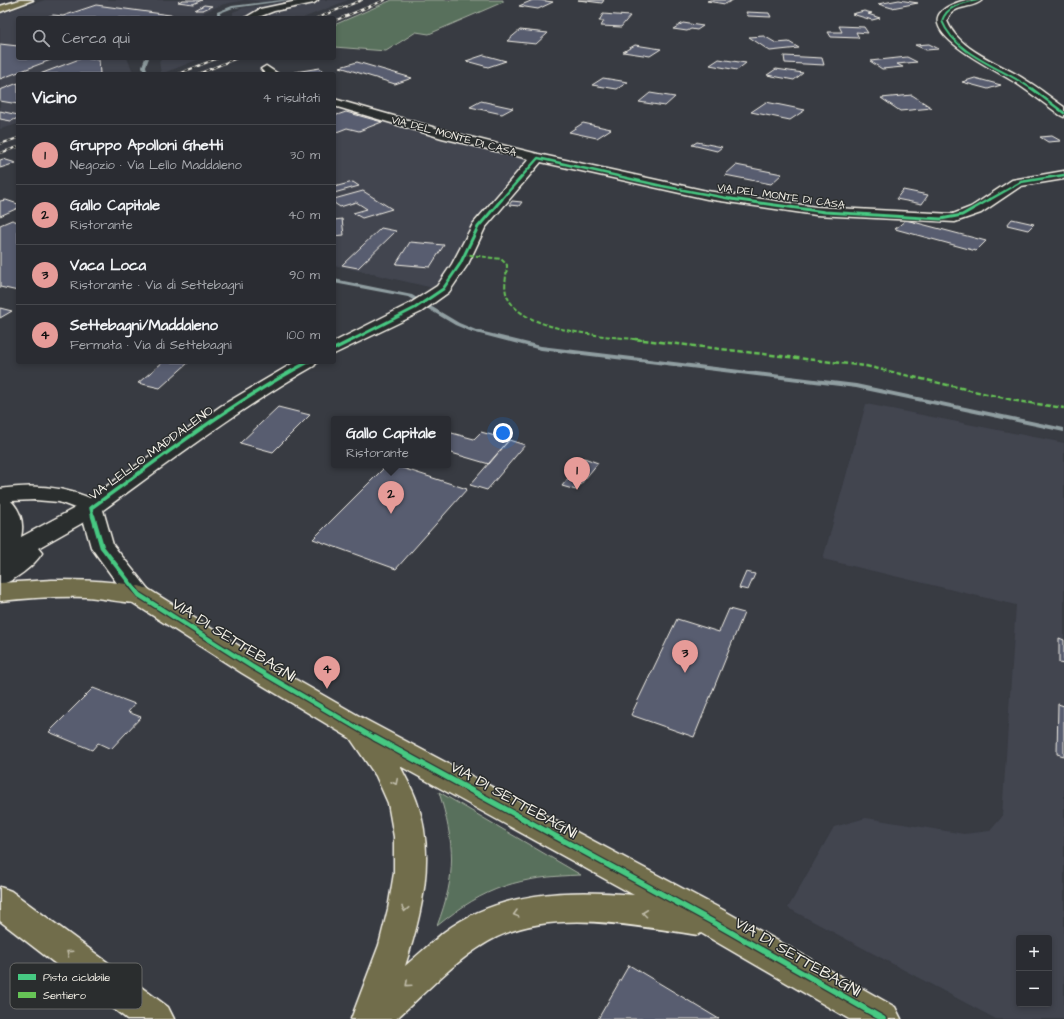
<!DOCTYPE html>
<html lang="it">
<head>
<meta charset="utf-8">
<style>
	:root { --surface:#2a2c32; --page:#36383e; --text:#f1f3f6; --muted:#a5a7ac; --line:#46484d; --accent:#e69b98 }
	body { margin:0; font-family:"Architects Daughter",sans-serif; background:var(--page); color:var(--text) }
	.controls { position:absolute; right:12px; bottom:12px; display:grid; overflow:hidden; border-radius:4px; box-shadow:0 2px 6px #0003 }
	.controls button { width:36px; height:36px; display:grid; place-items:center; padding:0; border:0; border-bottom:1px solid var(--line); background:var(--surface); color:var(--text); font:20px sans-serif }
	.you { position:absolute; left:503px; top:433px; width:14px; height:14px; margin:-10px; border:3px solid #fff; border-radius:50%; background:#1a73e8; box-shadow:0 0 0 6px #1a73e833 }
	.badge { display:grid; place-items:center; width:26px; height:26px; border-radius:50%; background:var(--accent); color:#111; font-size:13px; font-weight:700 }
	.pin { position:absolute; translate:-50% -33px; filter:drop-shadow(0 1px 2px #0008) }
	.pin::after { content:''; position:absolute; top:21px; width:14px; height:12px; background:inherit; clip-path:polygon(0 0,100% 0,50% 100%) }
	.popup { position:absolute; left:331px; top:416px; width:120px; height:52px; box-sizing:border-box; display:grid; place-content:center; border-radius:4px; background:var(--surface); filter:drop-shadow(0 1px 3px #0005); font-size:13px; white-space:nowrap; color:var(--muted) }
	.popup b { font-size:15px; color:var(--text) }
	.popup::after { content:''; position:absolute; left:50%; top:100%; margin-left:-8px; border:8px solid transparent; border-top-color:var(--surface) }
	.list { margin:0; padding:0; list-style:none }
	h2 { display:flex; justify-content:space-between; align-items:center; height:52px; margin:0; padding:0 16px; font-size:17px }
	h2 small { font-size:13px; font-weight:400; color:var(--muted) }
	.list li { display:grid; grid-template-columns:26px 1fr auto; gap:12px; align-items:center; box-sizing:border-box; height:60px; padding:0 16px; border-top:1px solid var(--line) }
	.list b { display:block; font-size:15px; white-space:nowrap }
	.list p { margin:0; font-size:13px; white-space:nowrap; color:var(--muted) }
	.list em { font-size:13px; font-style:normal; color:var(--muted) }
	.icon { flex:none; width:22px; height:22px; fill:none; stroke:currentColor; stroke-width:2; stroke-linecap:round; stroke-linejoin:round }
	.map { position:relative; flex:none; width:1064px; height:1019px; overflow:hidden }
	.search { position:absolute; background:var(--surface); box-shadow:0 2px 6px #0003; left:16px; top:16px; width:320px; height:44px; display:flex; align-items:center; gap:10px; box-sizing:border-box; padding:0 14px; border-radius:4px; color:var(--muted); font-size:15px }
	.panel { position:absolute; background:var(--surface); box-shadow:0 2px 6px #0003; left:16px; top:72px; width:320px; height:292px; border-radius:4px }
	.map>svg:first-child { display:block }
</style>
</head>
<body>
<div class="map">
<svg width="1064" height="1019" viewBox="0 0 1064 1019">
	<rect width="100%" height="100%" fill="#383b42"/>
	<filter id="ink" filterUnits="userSpaceOnUse"><feTurbulence type="fractalNoise" baseFrequency=".025" numOctaves="2"/><feDisplacementMap in="SourceGraphic" scale="8" xChannelSelector="R" yChannelSelector="G"/><feConvolveMatrix kernelMatrix="1 2 1 2 8 2 1 2 1" color-interpolation-filters="sRGB"/></filter>
	<g filter="url(#ink)">
		<path fill="#424550" fill-rule="evenodd" d="M45 0H274L265 2 245 0 224 4 202 13 205 14 204 18H18V58H127L134 74H18V124L0 129V14Z
			M299 0H348L303 18H233V12L243 8Z
			M162 58H202L161 74 159 61Z
			M358 106 475 139 539 153 524 166 438 289 334 265V114Z
			M866 404 1064 443V1019H996L788 908 834 827 866 818 964 834 990 831 1002 817 1016 605 823 559ZM1019 938H1049V1004H1019Z"/>
		<path fill="#586f5b" stroke="#a6b0a2" d="M392 0H503V2L429 34 416 32 386 51 334 47V25Z
			M439 792 581 875C519 877 486 886 437 926 457 873 455 845 439 792Z"/>
		<g fill="none" stroke-linecap="round" stroke-linejoin="round">
			<path fill="#909ea1" fill-rule="evenodd" d="M281 0H291L233 8 220 13 221 18H217V12L232 6Z
				M145 58H149L146 66 148 74H144L142 66Z
				M334 279 412 295 459 323 476 330 541 346 856 384 1064 428V432L856 388 541 350 472 332 455 325 408 297 334 283Z"/>
		</g>
		<path fill="#595d6f" stroke="#f4f1e8" d="M183 0H202L193 4 178 2Z
			M533 0H538L553 2 538 9 519 6Z
			M578 0H604L602 3Z
			M710 0H733L725 4 707 1Z
			M899 0 918 3 892 8 878 4Z
			M96 5 192 18H43L53 15 63 16Z
			M204 5 212 6 203 10H195Z
			M864 11 872 13 868 14 880 18 872 20 852 14Z
			M746 12 769 13 771 17 748 16Z
			M603 14 630 16 621 27 601 26 604 21H599Z
			M683 23 703 26 697 30 691 29 687 31 673 29Z
			M839 26 864 27 868 33 856 32 859 38 831 37 828 32H842Z
			M520 30 548 33 536 44 507 41Z
			M764 36 776 43 789 42 799 48 770 51 749 37Z
			M0 44 18 46V58H56L0 79Z
			M929 44 939 49 926 50 915 45Z
			M635 45 661 49 650 56 623 52Z
			M484 55 506 61 488 67 466 61Z
			M784 56 822 58 824 65 785 63Z
			M907 57 917 62 897 64 903 67 882 69 870 61Z
			M82 58 99 60 100 74H40Z
			M719 59 746 63 737 70 710 65Z
			M357 62 412 78 395 84 340 67Z
			M320 68 327 74H297L295 72Z
			M776 69 803 73 794 80 767 75Z
			M603 78 628 82 617 89 592 85Z
			M975 78 1001 85 988 89 962 82Z
			M18 83V104L0 101V90Z
			M650 93 675 97 665 106 639 102Z
			M912 95 932 108 900 111 881 98Z
			M481 101 513 108 502 114 470 107Z
			M766 102 805 110 790 120 751 112Z
			M0 111 18 115V118L11 121 0 119Z
			M346 112 382 122 359 131 347 128 334 133V116Z
			M583 123 611 129 597 138 569 132Z
			M1052 136 1061 141 1048 142 1040 137Z
			M697 142 722 147 717 151 692 145Z
			M3 159 16 163 0 168V160Z
			M736 165 782 174 771 184 725 175Z
			M353 182 359 186 334 193V187Z
			M903 190 928 195 922 204 896 199Z
			M363 191 392 209 362 218 353 213 367 209 356 202 340 207 334 203V199Z
			M6 200 18 204V208L0 216V201Z
			M512 201 522 202 519 206 509 205Z
			M342 219 344 235 334 236V220Z
			M1012 219 1034 224 1028 230 1007 225Z
			M12 220 18 222V291L0 287V225Z
			M906 220 986 241 976 251 895 229Z
			M381 228 396 231 358 268 342 265Z
			M410 242 444 245 430 267 396 264Z
			M0 308 12 311 0 318Z
			M163 362H189L160 388 138 383Z
			M278 407 310 415 273 452 240 443Z
			M448 432 474 439 481 432 509 440 489 464 448 452Z
			M509 440 525 445 487 490 470 485Z
			M584 458 598 463 576 490 562 486Z
			M387 465H393L467 489 396 569 313 539Z
			M746 572 755 574 748 590 739 588Z
			M729 609 744 613 694 737 631 715 677 619 719 632Z
			M1059 638 1064 640V664L1059 663Z
			M93 688 135 704 128 712 141 717 111 749 98 743 92 750 49 732Z
			M1058 704 1064 706V756L1057 754Z
			M629 965 719 1019H598Z"/>
		<g fill="none" stroke-linecap="round" stroke-linejoin="round">
			<g stroke="#f4f1e8" stroke-width="3">
				<path id="street" d="M302 0H318L314 3 274 11 256 18H245L260 9Z
					M966 0H982C972 10 952 3 947 21 959 51 998 62 1024 79 1038 87 1051 98 1064 107V117L1060 115C1045 104 1031 93 1016 83 993 68 888 20 966 0Z
					M266 66 278 74H266L261 69Z
					M334 99 450 132 538 154 707 191 816 207 953 214 971 207 1012 180 1064 171V179L1021 186 981 213 955 222 816 215 707 199 541 162 485 228 468 264 449 292 421 312 334 354V342L409 304 437 286 452 264 473 224 529 159 442 138 334 106Z
					M295 362H317L314 366C240 408 172 460 103 510L113 545 148 589 151 595 148 601 139 604 130 601 91 547 84 522 38 548 42 553C34 566 14 581 0 585V489C30 484 61 486 90 498L221 406ZM35 500 59 502 75 508 21 537C24 524 21 511 11 501Z"/>
			</g>
			<g stroke="#f4f1e8" stroke-width="3">
				<path id="primary" d="M20 0H33L0 12V6Z
					M139 586 148 589 260 659 366 720 723 910 895 1007 901 1019H849L701 933 698 935C636 926 556 909 497 937 460 955 426 992 396 1019H351L379 945 388 909 394 873V837L388 803 376 776 350 738 242 673 130 601 127 595 130 589ZM400 766 634 895C569 889 499 891 444 932 431 943 418 955 405 966 422 914 436 855 417 802 413 790 406 778 400 766Z"/>
			</g>
			<g stroke="#f4f1e8" stroke-width="3">
				<path id="highway" d="M52 580C84 580 117 580 148 589L151 595 148 601C131 606 105 598 86 597 58 596 29 598 0 601V583Z
					M0 887 11 891 168 1007 174 1019H127L0 921Z"/>
			</g>
			<use href="#street" fill="#2a2d2e" fill-rule="evenodd"/>
			<use href="#primary" fill="#716d4b" fill-rule="evenodd"/>
			<use href="#highway" fill="#716d4b" fill-rule="evenodd"/>
			<g stroke="#f4f1e8" stroke-width="2">
				<path id="rail" d="M317 18 362 0
					M334 21 385 0
					M178 74 218 58
					M198 74 237 58
					M0 144 18 138
					M0 153 18 147"/>
			</g>
			<use href="#rail" stroke="#2a2d2e" stroke-width="1.5" stroke-dasharray="4" stroke-linecap="butt"/>
			<path stroke="#66c356" stroke-width="2" stroke-dasharray="4.5 2" stroke-linecap="butt" d="M463 254 501 259 507 265C507 274 503 287 507 296 522 333 609 336 643 340"/>
			<path stroke="#66c356" stroke-width="2.5" stroke-dasharray="5.5 2.5" stroke-linecap="butt" d="M635 339 866 366 1017 401 1064 408"/>
			<g stroke="#2a2d2e" stroke-width="3">
				<path id="cycleway-far5" d="M978 0C964 3 947 5 942 21 956 56 1003 68 1032 89"/>
			</g>
			<g stroke="#2a2d2e" stroke-width="4">
				<path id="cycleway-far4" d="M1031 88 1064 113
					M501 200 538 158 662 186 737 200
					M989 200 1021 182 1064 175"/>
			</g>
			<g stroke="#2a2d2e" stroke-width="5">
				<path id="cycleway-far3" d="M731 199 825 212 941 219 962 215 990 199
					M352 340 415 308 443 289 460 264 478 227 502 199"/>
			</g>
			<g stroke="#2a2d2e" stroke-width="5.5">
				<path id="cycleway-far2" d="M334 349 354 339
					M93 517 91 508C162 457 231 403 308 362"/>
			</g>
			<g stroke="#2a2d2e" stroke-width="7">
				<path id="cycleway-far1" d="M93 516 102 547 139 595 251 666 376 739"/>
			</g>
			<g stroke="#2a2d2e" stroke-width="8">
				<path id="cycleway" d="M375 738 711 921 883 1019"/>
			</g>
			<use href="#cycleway-far5" stroke="#46c982" stroke-width="2"/>
			<use href="#cycleway-far4" stroke="#46c982" stroke-width="2.5"/>
			<use href="#cycleway-far3" stroke="#46c982" stroke-width="3"/>
			<use href="#cycleway-far2" stroke="#46c982" stroke-width="3.5"/>
			<use href="#cycleway-far1" stroke="#46c982" stroke-width="4.5"/>
			<use href="#cycleway" stroke="#46c982" stroke-width="5.5"/>
		</g>
		<defs><path id="oneway-chevron" d="M-2-3.5L2.5 0L-2 3.5" fill="none" stroke-width="1.6" stroke-linecap="round" stroke-linejoin="round"/></defs>
		<g stroke="#c0bca9">
			<use href="#oneway-chevron" transform="translate(395 782) rotate(64)"/>
			<use href="#oneway-chevron" transform="translate(405 909) rotate(101)"/>
			<use href="#oneway-chevron" transform="translate(645 913) rotate(-173)"/>
			<use href="#oneway-chevron" transform="translate(516 914) rotate(165)"/>
			<use href="#oneway-chevron" transform="translate(69 953) rotate(-143)"/>
			<use href="#oneway-chevron" transform="translate(408 984) rotate(138)"/>
		</g>
	</g>
	<g text-anchor="middle" dominant-baseline="central" stroke-width="3" stroke-linejoin="round" paint-order="stroke">
		<g font-size="11" fill="#f4f1e8" stroke="#2a2d2e">
			<text transform="translate(454 136) rotate(15)">VIA DEL MONTE DI CASA</text>
			<text transform="translate(781 196) rotate(8)">VIA DEL MONTE DI CASA</text>
		</g>
		<g font-size="13" fill="#f4f1e8" stroke="#2a2d2e">
			<text transform="translate(151 453) rotate(-36)">VIA LELLO MADDALENO</text>
		</g>
		<g font-size="16" fill="#f4f1e8" stroke="#2a2d2e">
			<text transform="translate(234 640) rotate(32)">VIA DI SETTEBAGNI</text>
			<text transform="translate(514 800) rotate(29)">VIA DI SETTEBAGNI</text>
			<text transform="translate(798 957) rotate(30)">VIA DI SETTEBAGNI</text>
		</g>
	</g>
	<rect x="10" y="963" width="132" height="46" rx="6" fill="#2a2d2e" stroke="#676866" stroke-width="1"/>
	<rect x="18" y="974" width="18" height="6" fill="#46c982"/>
	<rect x="18" y="992" width="18" height="6" fill="#66c356"/>
	<g font-size="11" fill="#f4f1e8">
		<text x="43" y="981">Pista ciclabile</text>
		<text x="43" y="999">Sentiero</text>
	</g>
</svg>
<div class="controls">
<button>+</button>
<button>−</button>
</div>
<div class="you"></div>
<div class="pin badge" style="left:577px;top:490px">1</div>
<div class="pin badge" style="left:391px;top:514px">2</div>
<div class="popup"><b>Gallo Capitale</b>Ristorante</div>
<div class="pin badge" style="left:685px;top:673px">3</div>
<div class="pin badge" style="left:327px;top:689px">4</div>
<div class="search"><svg class="icon" aria-label="search" viewBox="0 0 24 24"><circle cx="10" cy="10" r="6"/><path d="M15 15l6 6"/></svg>Cerca qui</div>
<section class="panel">
<h2>Vicino<small>4 risultati</small></h2>
<ul class="list">
<li><span class="badge">1</span><div><b>Gruppo Apolloni Ghetti</b><p>Negozio · Via Lello Maddaleno</p></div><em>30 m</em></li>
<li><span class="badge">2</span><div><b>Gallo Capitale</b><p>Ristorante</p></div><em>40 m</em></li>
<li><span class="badge">3</span><div><b>Vaca Loca</b><p>Ristorante · Via di Settebagni</p></div><em>90 m</em></li>
<li><span class="badge">4</span><div><b>Settebagni/Maddaleno</b><p>Fermata · Via di Settebagni</p></div><em>100 m</em></li>
</ul>
</section>
</div>
</body>
</html>
